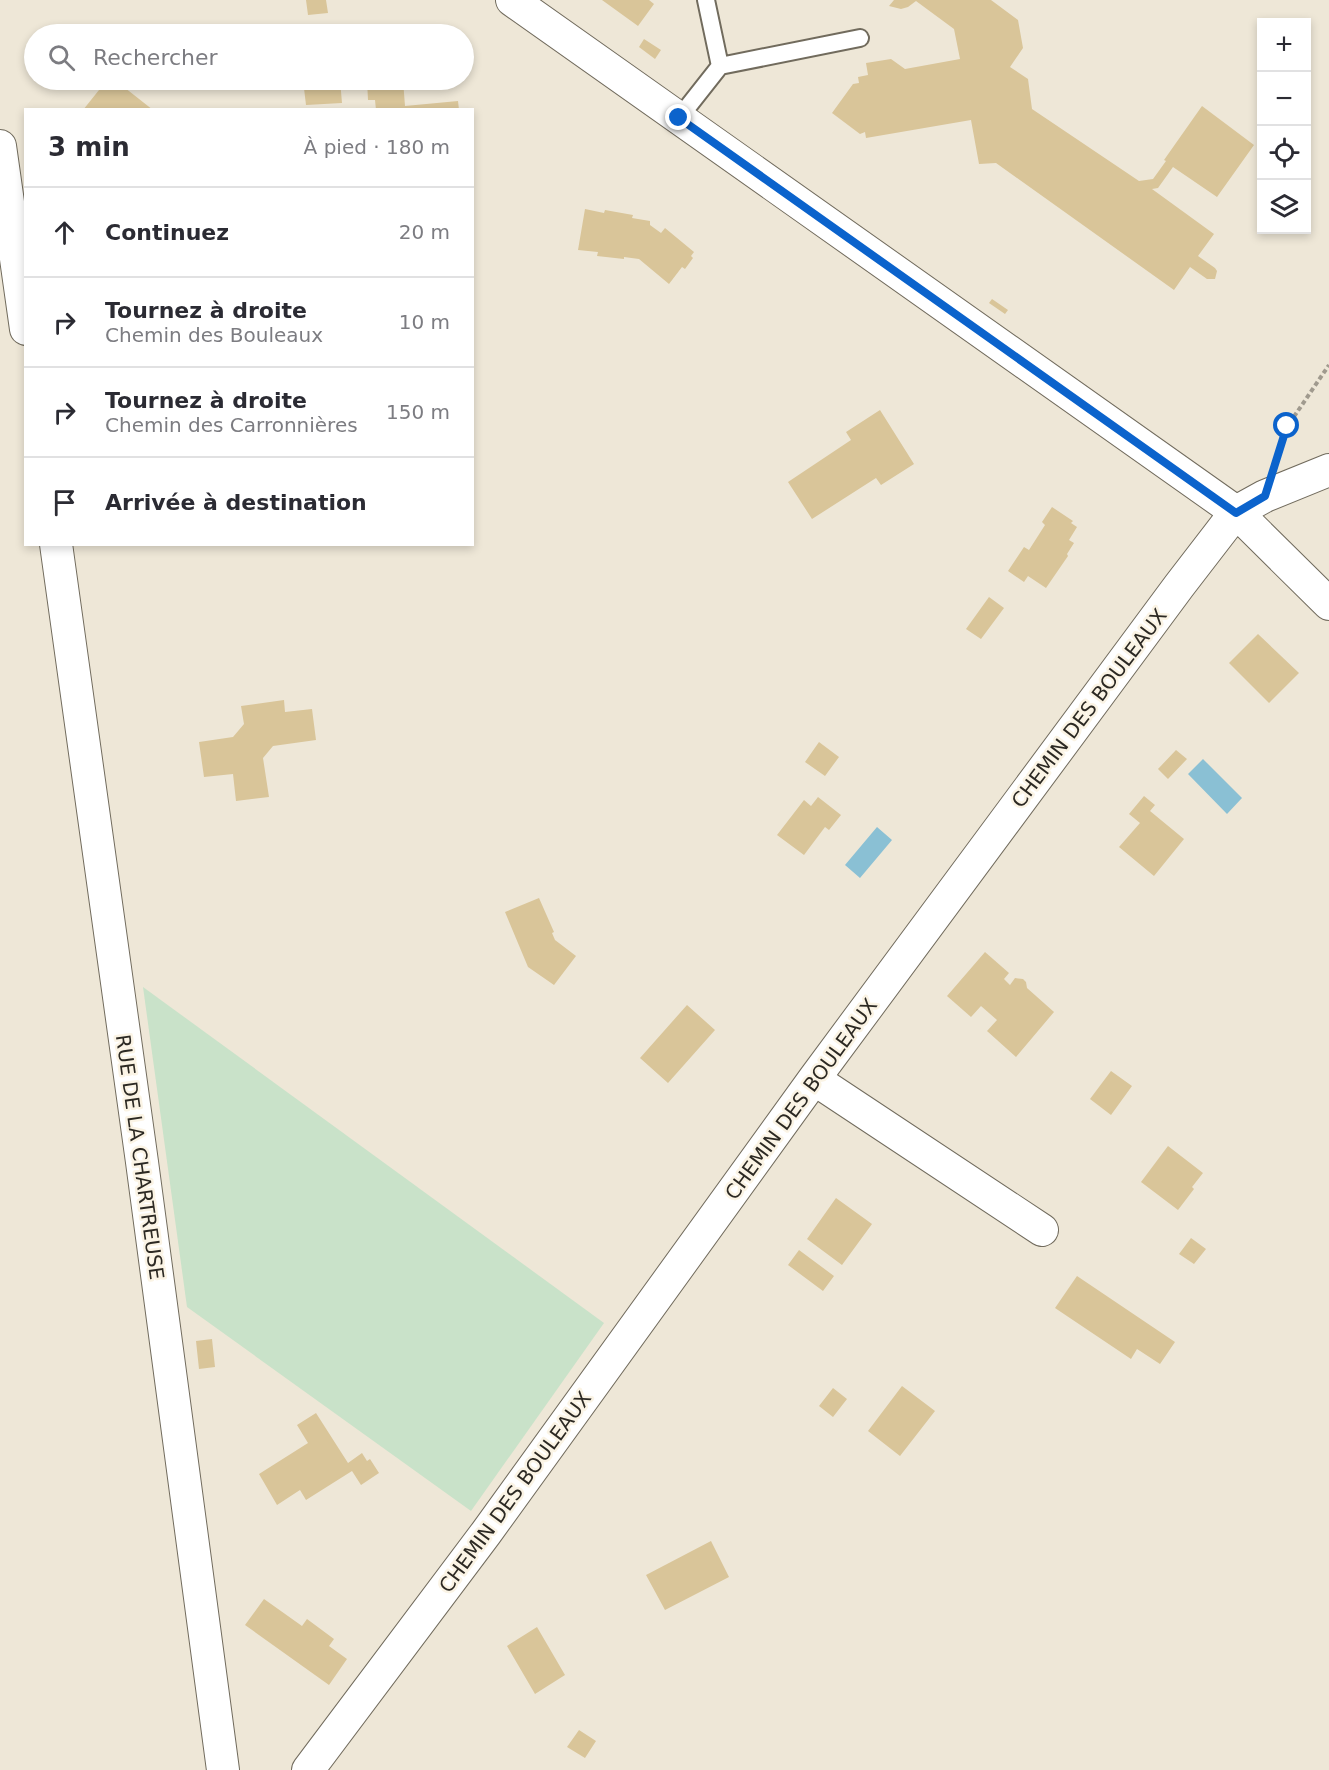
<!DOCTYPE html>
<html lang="fr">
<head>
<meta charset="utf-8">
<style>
	:root { --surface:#fff; --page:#f2f2f3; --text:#2b2b33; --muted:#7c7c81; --line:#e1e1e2 }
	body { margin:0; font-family:"DejaVu Sans",sans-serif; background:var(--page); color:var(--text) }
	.controls { position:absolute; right:18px; top:18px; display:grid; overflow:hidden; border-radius:0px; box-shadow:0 3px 9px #0003 }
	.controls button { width:54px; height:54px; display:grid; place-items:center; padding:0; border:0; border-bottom:2px solid var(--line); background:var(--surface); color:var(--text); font:30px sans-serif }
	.stop { position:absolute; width:18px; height:18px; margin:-14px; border:4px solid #0b63cc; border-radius:50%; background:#fff }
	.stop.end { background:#0b63cc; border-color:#fff; box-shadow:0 2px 6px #0008 }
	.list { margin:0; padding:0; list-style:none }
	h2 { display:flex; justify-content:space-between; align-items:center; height:78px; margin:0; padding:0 24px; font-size:26px }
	h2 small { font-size:20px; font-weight:400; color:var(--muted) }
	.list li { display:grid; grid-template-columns:39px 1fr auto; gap:18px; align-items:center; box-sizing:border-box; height:90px; padding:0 24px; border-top:2px solid var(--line) }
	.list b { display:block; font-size:22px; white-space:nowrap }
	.list p { margin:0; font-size:20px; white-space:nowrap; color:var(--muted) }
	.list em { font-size:20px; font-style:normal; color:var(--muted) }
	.icon { flex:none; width:33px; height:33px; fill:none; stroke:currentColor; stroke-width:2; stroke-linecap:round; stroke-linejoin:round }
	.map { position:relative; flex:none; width:1329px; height:1770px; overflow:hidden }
	.search { position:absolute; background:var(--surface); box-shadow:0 3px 9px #0003; left:24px; top:24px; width:450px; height:66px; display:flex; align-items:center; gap:15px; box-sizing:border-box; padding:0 21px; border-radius:33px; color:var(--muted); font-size:22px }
	.panel { position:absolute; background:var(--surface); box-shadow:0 3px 9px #0003; left:24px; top:108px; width:450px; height:438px; border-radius:0px }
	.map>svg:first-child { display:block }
</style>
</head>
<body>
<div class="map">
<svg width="1329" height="1770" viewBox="0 0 1329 1770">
	<rect width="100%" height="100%" fill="#eee7d7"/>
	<path fill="#c9e2c9" d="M143 987 604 1323 471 1511 187 1307Z"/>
	<path fill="#8ac0d4" d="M1203 759 1242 798 1227 814 1188 774Z
		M877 827 892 840 860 878 845 865Z"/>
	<path fill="#d9c599" d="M306 0H326L328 13 308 15Z
		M602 0H649L654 4 638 26Z
		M894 0H991L1018 20 1023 48 1010 67 1028 79 1032 109 1139 181 1153 179 1166 161 1164 160 1202 106 1254 145 1217 197 1173 167 1158 188 1152 189 1214 234 1198 256 1215 268 1217 271 1215 279H1207L1190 267 1174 290 996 163 979 164 971 120 866 138 865 132 860 134 832 113 853 84 859 83 858 77 868 75 866 63 891 59 905 69 960 59 954 29 916 1 908 7 901 9 889 6Z
		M644 39 661 50 655 59 639 47Z
		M107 80H115L153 110H83Z
		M303 80H340L342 103 306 105Z
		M367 80H403L405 106 458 101 459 110H376L375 100H368Z
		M585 209 604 213 605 210 633 215 632 218 650 221V225L661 233 665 228 694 252 691 256 693 258 685 269 682 267 669 284 639 259 624 257V259L597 256 598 252 578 250Z
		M992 299 1008 310 1005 314 989 303Z
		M880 410 914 464 881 485 876 478 812 519 788 482 851 440 846 432Z
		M1052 507 1073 521 1071 523 1077 527 1069 540 1074 543 1067 554 1068 556 1046 588 1028 576 1024 582 1008 571 1024 547 1029 550 1045 525 1042 522Z
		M989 597 1004 608 981 639 966 629Z
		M1258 634 1299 673 1269 703 1229 663Z
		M284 700 285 712 312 709 316 740 273 746 263 758 269 797 236 801 233 774 204 777 199 742 233 737 244 724 241 706Z
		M819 742 839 757 825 776 805 762Z
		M1176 750 1187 759 1168 779 1158 769Z
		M1144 796 1155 805 1150 811 1184 839 1154 876 1119 847 1140 823 1129 814Z
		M818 797 841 815 829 830 825 827 804 855 777 835 804 800 811 806Z
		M539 898 554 932 552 933 555 940 576 956 554 985 528 967 505 912Z
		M985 952 1009 973 1004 979 1010 985 1015 978 1023 979 1026 982 1027 988 1054 1012 1016 1057 987 1031 997 1020 981 1006 971 1017 947 996Z
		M687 1005 715 1030 668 1083 640 1058Z
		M1111 1071 1132 1086 1111 1115 1090 1099Z
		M1168 1146 1203 1173 1192 1187 1194 1189 1178 1210 1141 1182Z
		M836 1198 872 1224 842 1265 807 1239Z
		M1191 1238 1206 1249 1194 1264 1179 1254Z
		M799 1250 834 1276 823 1291 788 1265Z
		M1077 1276 1175 1342 1160 1364 1137 1349 1131 1359 1055 1308Z
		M212 1339 215 1367 199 1369 196 1341Z
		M902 1386 935 1411 900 1456 868 1431Z
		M833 1388 847 1399 833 1417 819 1406Z
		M316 1413 348 1463 362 1453 367 1461 370 1459 379 1473 361 1485 352 1471 306 1500 300 1490 277 1505 259 1474 308 1443 297 1425Z
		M711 1541 729 1577 665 1610 646 1575Z
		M264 1599 302 1626 307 1619 334 1639 329 1646 347 1659 329 1685 245 1625Z
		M537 1627 565 1675 535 1694 507 1646Z
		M579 1730 596 1741 585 1758 567 1747Z"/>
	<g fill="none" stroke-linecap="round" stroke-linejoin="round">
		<g stroke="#716b5d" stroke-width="20">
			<path id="service" d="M706 0 720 66
				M679 118 720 66 860 38"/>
		</g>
		<g stroke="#716b5d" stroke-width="34">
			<path id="minor" d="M512 0 1236 512 1329 604
				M0 146 26 329
				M56 544 142 1162 223 1770
				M814 1079 1042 1230
				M308 1770 486 1533 814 1079 1179 586 1236 512 1265 496 1329 470"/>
		</g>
		<path stroke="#a09a8e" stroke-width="4" stroke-dasharray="4.5 3" stroke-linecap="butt" d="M1277 458 1287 427 1329 365"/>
		<use href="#service" stroke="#fff" stroke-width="16"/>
		<use href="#minor" stroke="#fff" stroke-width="32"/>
	</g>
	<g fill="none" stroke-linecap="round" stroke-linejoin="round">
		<path stroke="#0b63cc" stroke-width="8" d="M679 118 1236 513 1265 496 1287 426"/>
	</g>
	<g text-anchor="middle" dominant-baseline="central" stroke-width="5" stroke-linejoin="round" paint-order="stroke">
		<g font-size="20" fill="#2c2923" stroke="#fbf4e5">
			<text transform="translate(1089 708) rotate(-53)">CHEMIN DES BOULEAUX</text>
			<text transform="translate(801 1099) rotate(-54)">CHEMIN DES BOULEAUX</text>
			<text transform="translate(140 1157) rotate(82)">RUE DE LA CHARTREUSE</text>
			<text transform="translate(515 1492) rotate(-54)">CHEMIN DES BOULEAUX</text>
		</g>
	</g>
</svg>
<div class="controls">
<button>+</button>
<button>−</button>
<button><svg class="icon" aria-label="locate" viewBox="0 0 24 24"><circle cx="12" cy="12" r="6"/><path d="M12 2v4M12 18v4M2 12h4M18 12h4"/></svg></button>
<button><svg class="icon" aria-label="layers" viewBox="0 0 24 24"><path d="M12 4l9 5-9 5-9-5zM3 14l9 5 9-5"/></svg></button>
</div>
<div class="stop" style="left:1287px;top:426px"></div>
<div class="stop end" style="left:679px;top:118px"></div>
<div class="search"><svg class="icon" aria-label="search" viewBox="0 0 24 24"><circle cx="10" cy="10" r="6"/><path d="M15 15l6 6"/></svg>Rechercher</div>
<section class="panel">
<h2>3 min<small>À pied · 180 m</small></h2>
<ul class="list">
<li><svg class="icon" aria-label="ahead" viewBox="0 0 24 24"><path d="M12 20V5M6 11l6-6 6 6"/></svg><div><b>Continuez</b></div><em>20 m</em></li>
<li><svg class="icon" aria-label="right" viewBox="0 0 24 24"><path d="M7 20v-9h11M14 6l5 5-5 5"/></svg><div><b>Tournez à droite</b><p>Chemin des Bouleaux</p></div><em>10 m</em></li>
<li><svg class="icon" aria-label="right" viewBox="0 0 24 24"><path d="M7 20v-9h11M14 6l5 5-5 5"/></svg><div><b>Tournez à droite</b><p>Chemin des Carronnières</p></div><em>150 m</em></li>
<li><svg class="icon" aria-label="arrive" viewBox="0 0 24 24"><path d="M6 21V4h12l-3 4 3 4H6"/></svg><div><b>Arrivée à destination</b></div></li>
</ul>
</section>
</div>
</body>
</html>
